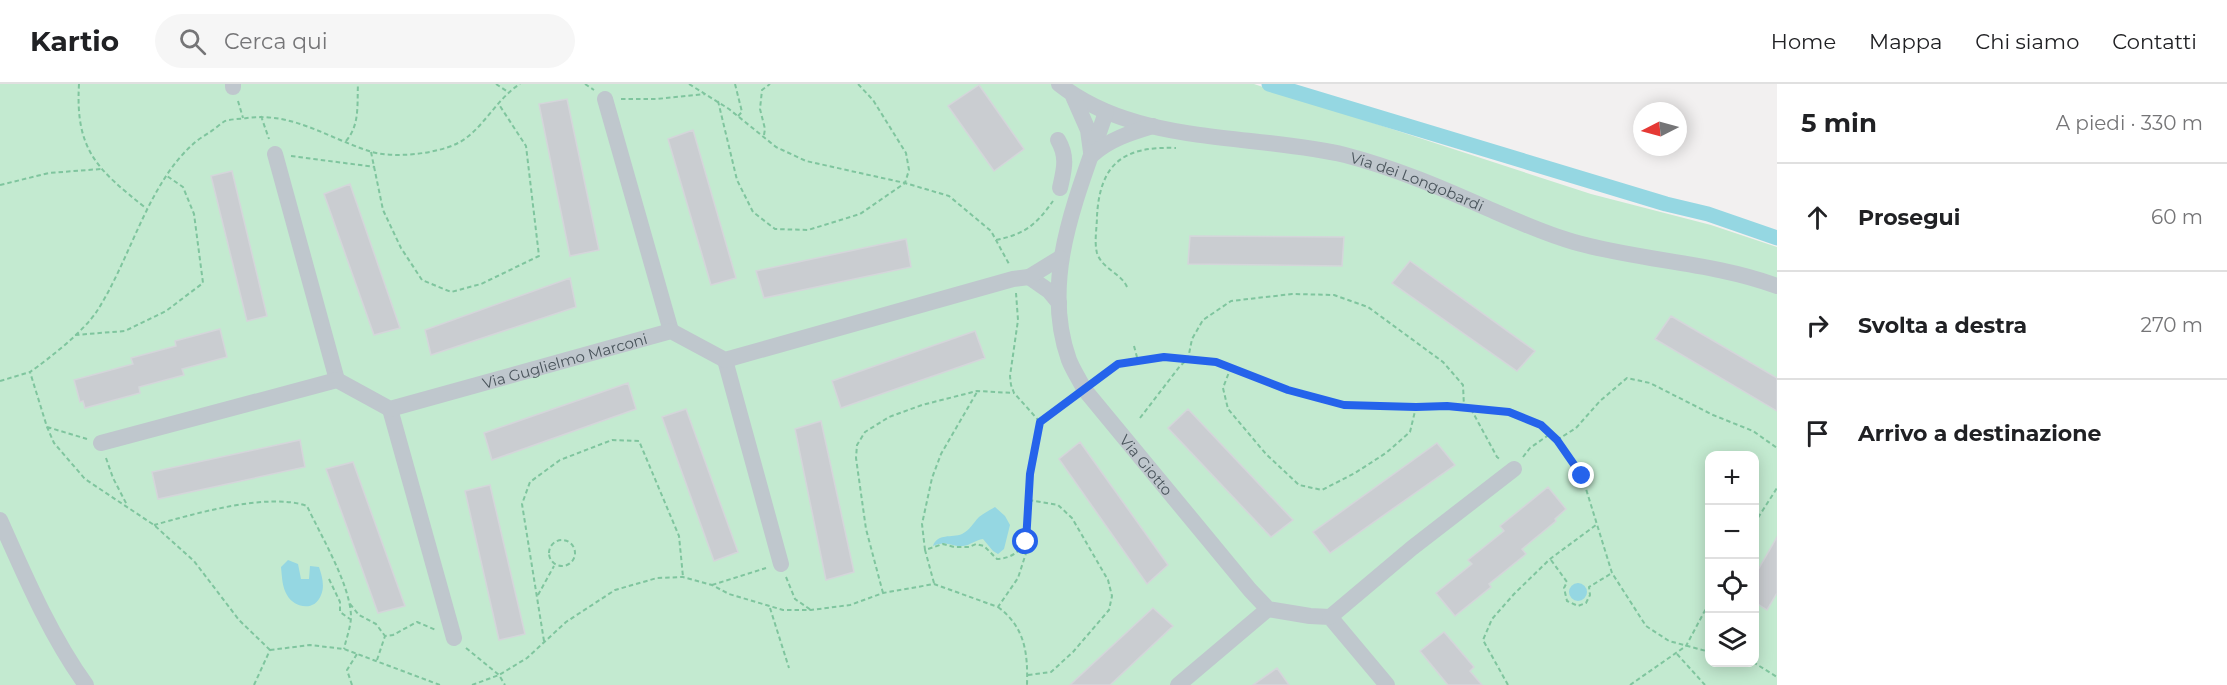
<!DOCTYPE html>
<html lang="it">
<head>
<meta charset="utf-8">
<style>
	:root { --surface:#fff; --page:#f6f6f6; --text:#202124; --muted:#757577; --line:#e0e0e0 }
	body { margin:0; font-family:Montserrat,sans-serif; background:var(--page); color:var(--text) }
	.controls { position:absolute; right:18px; bottom:18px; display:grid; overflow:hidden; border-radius:12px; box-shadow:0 3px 15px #0003 }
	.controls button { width:54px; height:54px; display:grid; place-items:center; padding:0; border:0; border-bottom:2px solid var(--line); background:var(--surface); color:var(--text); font:30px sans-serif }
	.compass { position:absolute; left:1633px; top:18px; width:54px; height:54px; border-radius:50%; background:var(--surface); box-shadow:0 3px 15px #0003; rotate:264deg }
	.stop { position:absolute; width:18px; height:18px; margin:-14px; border:4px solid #2563eb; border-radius:50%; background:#fff }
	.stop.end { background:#2563eb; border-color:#fff; box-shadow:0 2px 6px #0008 }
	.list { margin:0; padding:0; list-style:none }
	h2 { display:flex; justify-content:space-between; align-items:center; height:78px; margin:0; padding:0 24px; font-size:26px }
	h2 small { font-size:20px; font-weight:400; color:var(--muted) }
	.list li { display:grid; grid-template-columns:39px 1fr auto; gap:18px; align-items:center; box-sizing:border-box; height:108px; padding:0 24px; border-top:2px solid var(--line) }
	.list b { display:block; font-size:22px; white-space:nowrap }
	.list em { font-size:20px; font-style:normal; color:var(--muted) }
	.icon { flex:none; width:33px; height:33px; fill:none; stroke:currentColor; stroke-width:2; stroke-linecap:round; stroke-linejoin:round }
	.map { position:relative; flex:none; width:1777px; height:601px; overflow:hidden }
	header { display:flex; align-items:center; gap:36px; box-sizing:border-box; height:84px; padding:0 30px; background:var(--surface); border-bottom:2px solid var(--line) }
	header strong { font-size:28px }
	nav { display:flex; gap:33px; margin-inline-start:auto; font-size:21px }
	.search { width:420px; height:54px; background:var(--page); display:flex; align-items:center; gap:15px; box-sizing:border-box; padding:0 21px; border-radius:33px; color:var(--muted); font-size:22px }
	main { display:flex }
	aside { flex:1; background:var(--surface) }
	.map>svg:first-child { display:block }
</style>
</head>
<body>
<header>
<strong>Kartio</strong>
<div class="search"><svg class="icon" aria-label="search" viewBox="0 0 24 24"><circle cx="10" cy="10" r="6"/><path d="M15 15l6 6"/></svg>Cerca qui</div>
<nav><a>Home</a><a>Mappa</a><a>Chi siamo</a><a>Contatti</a></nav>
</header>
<main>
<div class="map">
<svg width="1777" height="601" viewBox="0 0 1777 601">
	<rect width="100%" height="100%" fill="#f2f0f0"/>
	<path fill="#c3ead0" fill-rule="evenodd" d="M0 0H1254L1591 110 1711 141 1777 163V601H0ZM1710 372H1754V578H1710Z"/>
	<path fill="#95d7e2" d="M995 423 1005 432 1010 441 1004 465 998 470 993 467 983 455C975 456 971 461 963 462 951 463 947 456 933 462 937 449 952 454 962 450 970 446 973 439 979 433 984 429 990 426 995 423Z
		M288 476 298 480 301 495H309L310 482 319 483C322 492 325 502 321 511 315 528 294 524 287 511 282 503 282 492 281 483Z
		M1569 508a9 9 0 1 1 18 0a9 9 0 1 1-18 0Z"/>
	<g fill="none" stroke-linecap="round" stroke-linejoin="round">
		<path stroke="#95d7e2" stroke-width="15" d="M1269 0 1666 120 1708 130 1777 154"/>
	</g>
	<path fill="#cacdd1" stroke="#d4d6da" stroke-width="1.5" d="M979 1 1024 65 994 87 948 22Z
		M567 15 599 166 570 172 539 20Z
		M693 46 736 194 711 201 668 55Z
		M232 87 267 232 247 237 211 92Z
		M350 100 400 244 374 251 324 110Z
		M1190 152 1344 153 1342 182 1188 180Z
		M906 155 911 183 764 214 756 187Z
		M1410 177 1535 267 1517 287 1392 199Z
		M570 194 576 223 431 271 425 246Z
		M1671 232 1777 294V327L1655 255Z
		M220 245 227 273 182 285 184 291 139 303 140 309 85 324 83 317 80 318 74 296 133 280 131 274 176 262 175 257Z
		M975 247 985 274 841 324 832 297Z
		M628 299 636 325 492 376 484 349Z
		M686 325 738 468 714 477 662 333Z
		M1188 325 1293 436 1271 453 1168 344Z
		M821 337 854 488 826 496 795 345Z
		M300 356 305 383 158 415 152 388Z
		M1080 358 1168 481 1147 500 1059 375Z
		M1437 359 1455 381 1330 469 1313 448Z
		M353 378 405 522 378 529 326 385Z
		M490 401 525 550 499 556 465 407Z
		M1548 403 1566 425 1555 435 1556 437 1522 465 1526 470 1489 500 1491 503 1455 532 1436 509 1472 480 1468 476 1504 447 1500 442Z
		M1777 453V509L1767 526 1755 518V491Z
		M1153 524 1173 542 1110 601H1070Z
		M1444 548 1474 583 1470 587 1482 601H1448L1420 567Z
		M1277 584 1289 601H1253Z"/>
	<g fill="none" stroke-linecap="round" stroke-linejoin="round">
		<path stroke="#7fc59e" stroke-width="2" stroke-dasharray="4.5 3" stroke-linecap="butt" d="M79 0C75 67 98 86 147 125
			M496 0 508 8
			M585 0 594 6
			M689 0 729 25 776 63 806 77 905 99 949 112 991 147 1009 180
			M735 0 742 28 738 32
			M621 15H657L705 10
			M238 17 243 34
			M718 17 737 96 753 128 775 145 808 146 860 130 905 99 909 86 906 69 873 16 858 0
			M261 32 269 55
			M764 51 765 45 760 25 762 6 770 0
			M346 57C360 41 357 20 358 0
			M371 68 383 126 401 164 422 196 451 208 481 200 539 172 526 62 498 19
			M291 72 375 83
			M0 101 49 89 101 85
			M996 156C1025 150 1036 141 1053 117
			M1127 203C1121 189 1102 185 1097 169 1094 158 1097 143 1097 132 1100 78 1125 62 1176 64
			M75 251 125 247 166 227 203 199 194 130 183 103 167 92
			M1134 262 1138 277
			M1231 283 1223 304 1228 325 1266 370 1299 401 1322 406 1355 389 1386 369 1410 348 1416 323
			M1097 295 1118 280 1164 273 1216 278 1288 306 1344 321 1416 323 1447 322 1509 328 1541 341 1557 356 1582 392 1612 489 1646 542 1669 557 1710 568
			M0 297 30 288
			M1471 325 1497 373 1501 376
			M1140 334 1180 282 1188 275 1192 255 1203 236 1231 217 1292 210 1334 211 1368 223 1443 278 1463 301 1464 323
			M1040 338 1071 314
			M47 343 87 355
			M1557 356 1576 344 1600 317 1627 294 1650 299 1713 331 1753 347 1777 364
			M1523 373 1530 364 1550 350
			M106 374 113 394 127 421
			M1754 440 1777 404
			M154 441C194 430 268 408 307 422 321 452 350 500 351 532 351 543 346 555 344 565
			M549 469a13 13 0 1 1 26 0a13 13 0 1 1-26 0Z
			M925 466 922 440 932 394 941 370 977 308
			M1551 476 1567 498 1564 504 1567 517 1578 522 1586 519 1590 511 1589 503 1612 489
			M786 493 795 515 811 526
			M329 495 340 518V528L350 535
			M934 499 925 466 943 460 954 463H969L976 460 984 462 997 475C1011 474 1018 469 1026 458
			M712 501 766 484
			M883 509 866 445 856 374 857 361 865 348 889 333 922 321 977 307 1014 309
			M538 511 554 482
			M350 520 359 531 376 540 385 552
			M998 523C1025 543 1028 569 1027 601
			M770 524 789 584
			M544 557 522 420 530 398 560 376 612 356 639 357 679 452 683 493
			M466 564 499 591 505 601
			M270 566 239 536 194 477 154 441 85 395 54 359 47 343 30 288C50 274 84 247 97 227 130 176 147 102 192 61 197 56 204 52 210 48 215 45 220 40 225 37 231 35 241 35 247 34 293 28 328 54 369 67 391 75 437 70 458 59 482 47 496 15 520 0
			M270 566 310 561 344 565 440 601
			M1677 570 1705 601
			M377 576 385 552 393 551 417 538 436 546
			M1753 578 1777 593
			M1028 591 1051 588 1073 568 1109 526 1112 512 1108 496 1072 434 1058 421 1029 416
			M254 601 270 566
			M352 601 347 586 357 570
			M472 601 499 591 527 574 566 538 615 506 657 494 683 493 712 501 729 510 783 526H811L850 521 883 509 934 500 998 523 1018 494 1026 469 1030 390 1040 338 1014 309 1011 301 1010 292 1018 236 1016 209
			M1508 601 1483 556 1492 535 1514 510 1550 475 1596 441
			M1630 601 1686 562 1710 517"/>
		<g stroke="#bfc7cd" stroke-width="16">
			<path d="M233 0V3"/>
			<path id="s1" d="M1059 0C1137 62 1252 49 1345 71 1395 84 1442 104 1489 125 1517 137 1545 150 1574 158 1640 177 1712 178 1777 202"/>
			<path d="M1073 12 1088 46 1091 68"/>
			<path d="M605 15 671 247"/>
			<path id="s2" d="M1106 28C1080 107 1039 192 1069 276 1073 286 1079 295 1084 305L1250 506 1268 525 1310 532 1330 533 1387 601"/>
			<path d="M1058 56C1068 73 1064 86 1060 104"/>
			<path d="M275 70 337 296"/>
			<path d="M1092 71C1110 55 1130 49 1153 42"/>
			<path d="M1029 193 1049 207 1059 219"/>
			<path d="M725 276 781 480"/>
			<path d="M390 325 454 554"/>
			<path id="s3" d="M101 359 337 296 390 325 671 247 725 276 1013 195 1029 193 1060 174"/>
			<path d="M0 436C25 492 50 551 86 601"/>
			<path d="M1330 533 1412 464 1514 385"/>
			<path d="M1178 601 1268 525"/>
		</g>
	</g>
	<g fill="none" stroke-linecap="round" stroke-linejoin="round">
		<path stroke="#2563eb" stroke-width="8" d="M1026 458 1030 390 1040 338 1118 280 1164 273 1216 278 1288 306 1344 321 1416 323 1447 322 1509 328 1541 341 1557 356 1582 392"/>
	</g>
	<g text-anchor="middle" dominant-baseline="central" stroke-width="4.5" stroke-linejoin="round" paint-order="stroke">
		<g font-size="15" fill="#49545b" stroke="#fff">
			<text stroke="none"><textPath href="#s1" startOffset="375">Via dei Longobardi</textPath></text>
			<text stroke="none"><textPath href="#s3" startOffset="486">Via Guglielmo Marconi</textPath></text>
			<text stroke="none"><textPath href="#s2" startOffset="387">Via Giotto</textPath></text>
		</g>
	</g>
</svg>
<div class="controls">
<button>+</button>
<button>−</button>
<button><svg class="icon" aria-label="locate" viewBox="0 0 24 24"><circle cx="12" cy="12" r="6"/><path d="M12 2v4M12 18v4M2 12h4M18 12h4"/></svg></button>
<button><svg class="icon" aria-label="layers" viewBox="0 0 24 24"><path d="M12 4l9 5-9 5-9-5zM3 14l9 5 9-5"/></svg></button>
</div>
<svg class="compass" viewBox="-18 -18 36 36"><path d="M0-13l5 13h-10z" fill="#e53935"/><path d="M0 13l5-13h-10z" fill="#757577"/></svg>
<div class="stop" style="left:1026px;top:458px"></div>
<div class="stop end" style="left:1582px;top:392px"></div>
</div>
<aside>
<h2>5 min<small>A piedi · 330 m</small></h2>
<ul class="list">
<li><svg class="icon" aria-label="ahead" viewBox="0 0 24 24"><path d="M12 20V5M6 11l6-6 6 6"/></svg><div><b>Prosegui</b></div><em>60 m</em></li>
<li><svg class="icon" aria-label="right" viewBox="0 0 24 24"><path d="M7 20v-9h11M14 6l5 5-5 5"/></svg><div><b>Svolta a destra</b></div><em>270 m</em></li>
<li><svg class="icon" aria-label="arrive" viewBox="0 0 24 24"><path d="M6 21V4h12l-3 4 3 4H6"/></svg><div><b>Arrivo a destinazione</b></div></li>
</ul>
</aside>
</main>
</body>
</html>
